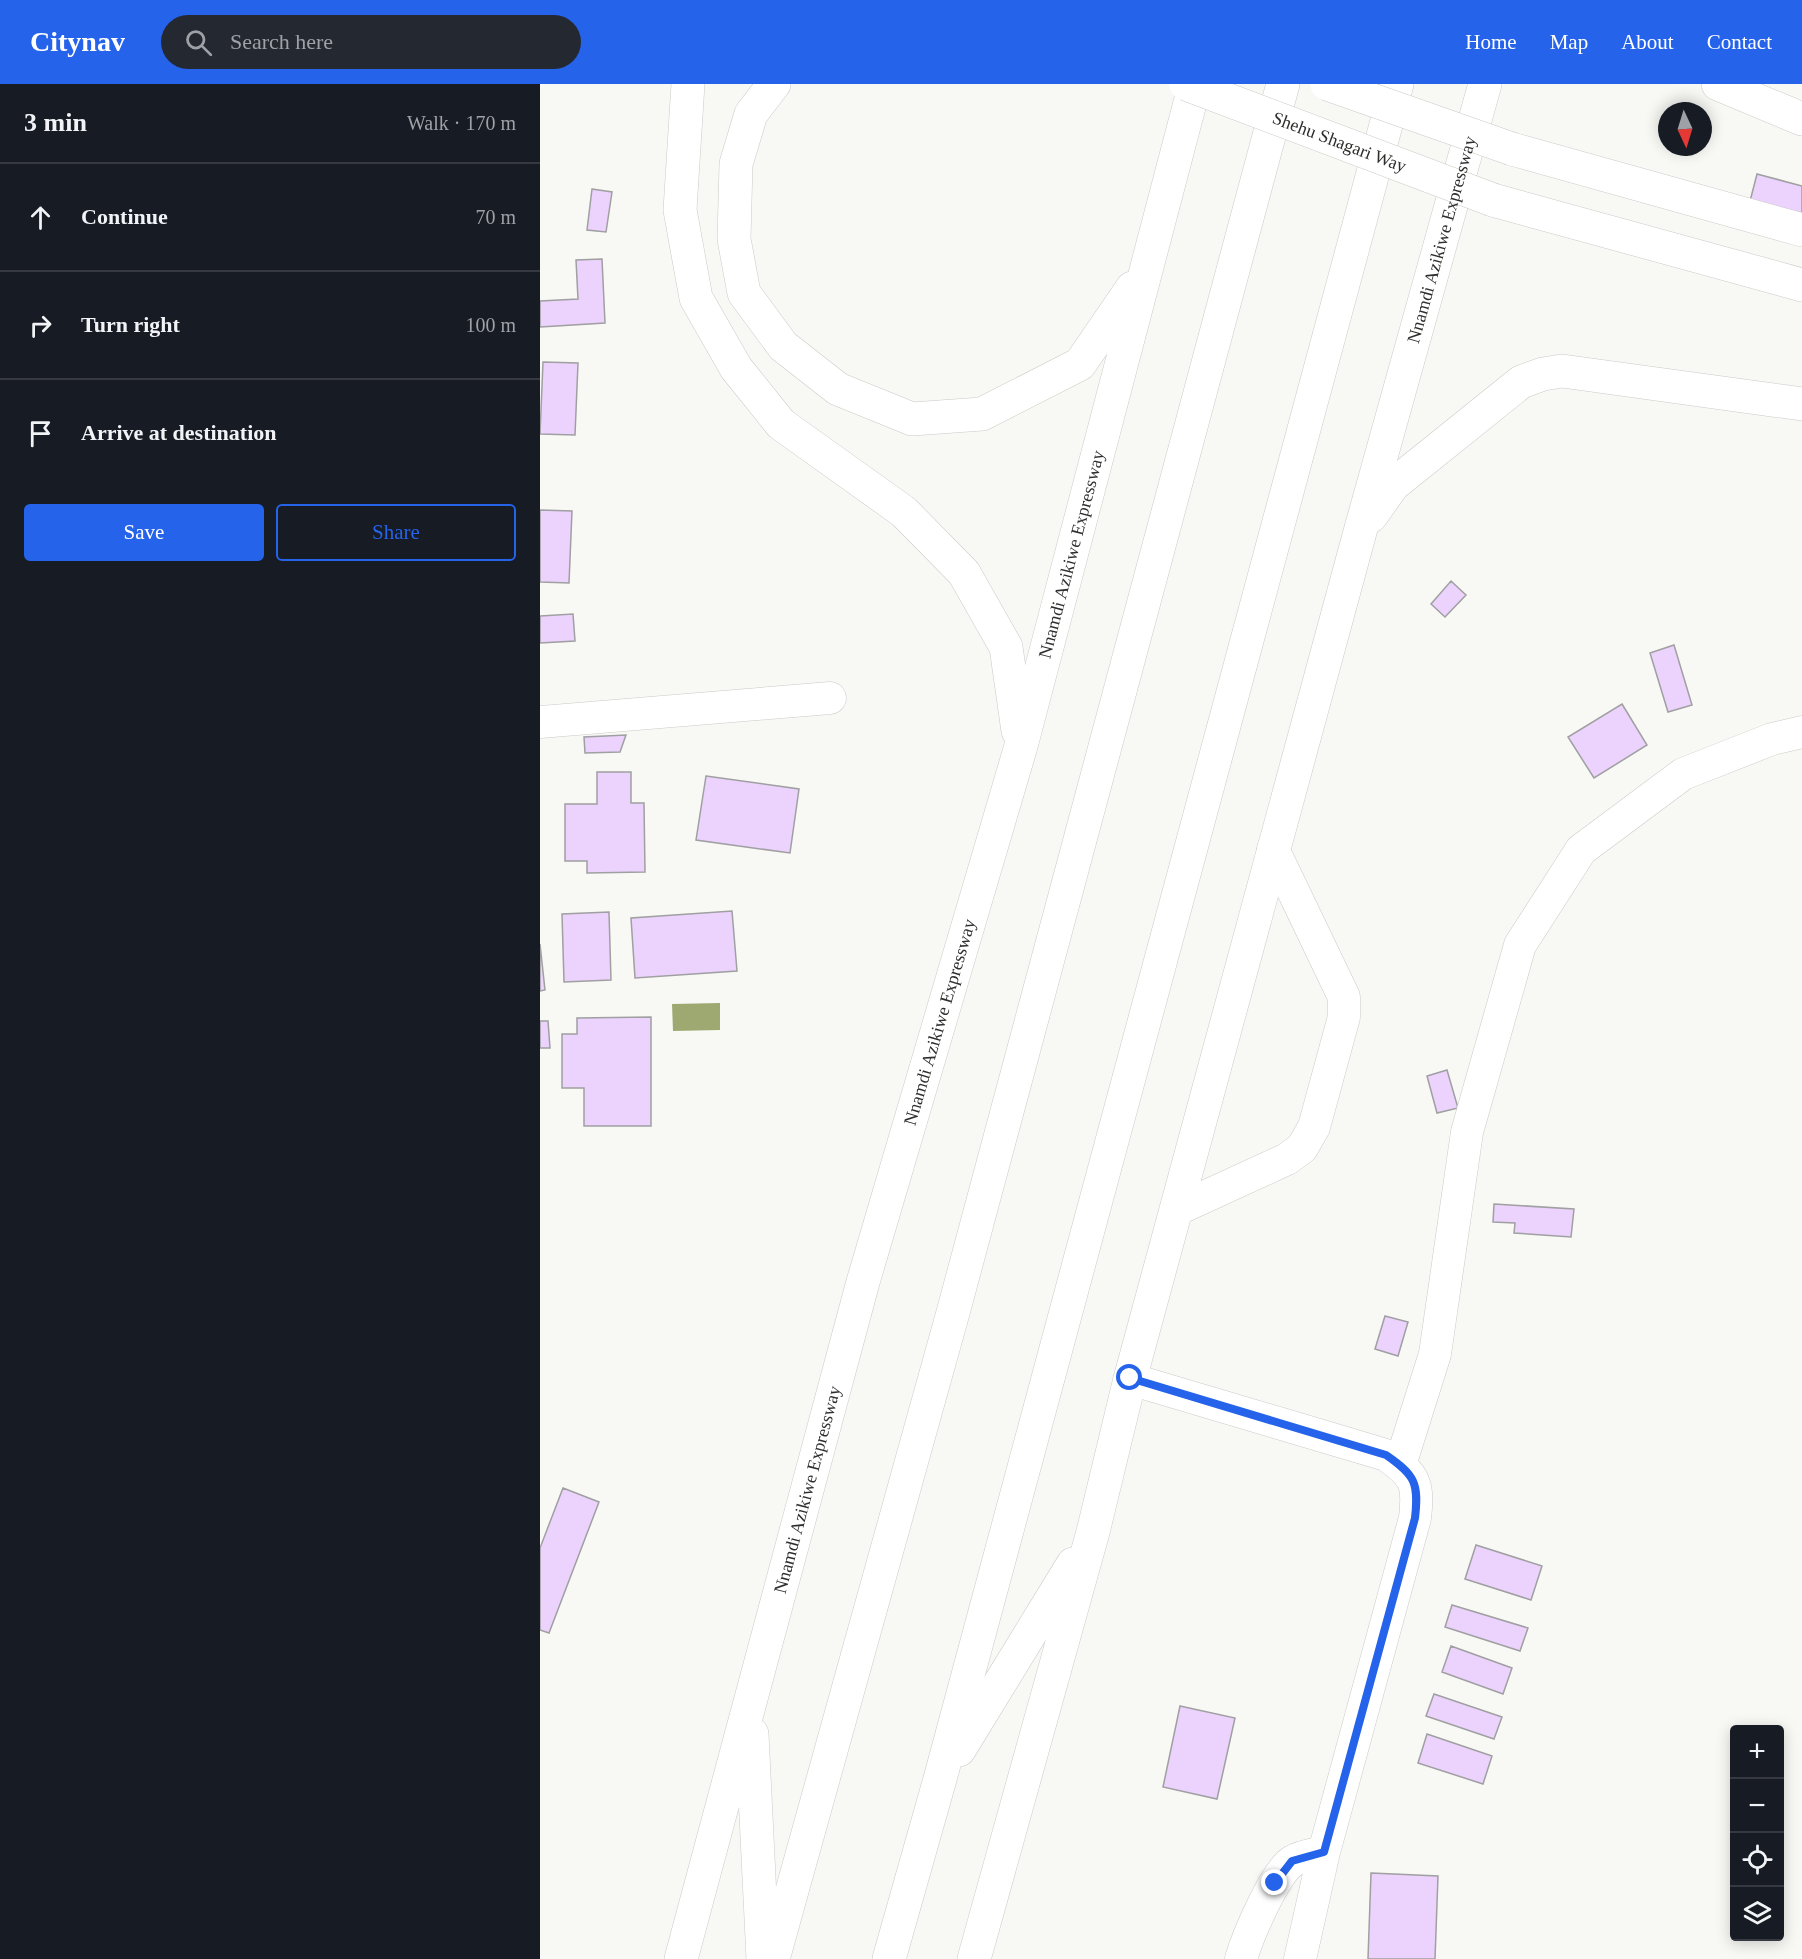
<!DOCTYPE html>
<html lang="en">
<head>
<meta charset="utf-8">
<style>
	:root { --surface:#171b24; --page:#242831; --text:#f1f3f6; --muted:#9ea1a6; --line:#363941; --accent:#2563eb }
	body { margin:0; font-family:"Times New Roman",serif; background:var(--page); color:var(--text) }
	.controls { position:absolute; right:18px; bottom:18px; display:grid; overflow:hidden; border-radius:6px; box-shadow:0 3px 15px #0003 }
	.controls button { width:54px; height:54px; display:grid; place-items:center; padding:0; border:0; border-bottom:2px solid var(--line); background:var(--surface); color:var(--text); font:30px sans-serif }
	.compass { position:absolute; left:1118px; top:18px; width:54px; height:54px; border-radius:50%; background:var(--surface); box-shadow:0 3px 15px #0003; rotate:176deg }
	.stop { position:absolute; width:18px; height:18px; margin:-14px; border:4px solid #2563eb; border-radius:50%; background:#fff }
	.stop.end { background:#2563eb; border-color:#fff; box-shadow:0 2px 6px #0008 }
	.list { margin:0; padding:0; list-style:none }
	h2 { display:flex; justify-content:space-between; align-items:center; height:78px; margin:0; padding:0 24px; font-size:26px }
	h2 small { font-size:20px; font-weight:400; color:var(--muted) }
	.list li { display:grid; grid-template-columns:39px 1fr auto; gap:18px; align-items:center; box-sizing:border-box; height:108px; padding:0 24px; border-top:2px solid var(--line) }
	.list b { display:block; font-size:22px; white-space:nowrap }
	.list em { font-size:20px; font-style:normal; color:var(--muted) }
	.actions { display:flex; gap:12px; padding:18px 24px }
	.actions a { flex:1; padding:14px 0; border:2px solid var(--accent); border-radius:6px; text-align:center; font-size:21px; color:var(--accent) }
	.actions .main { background:var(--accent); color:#fff }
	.icon { flex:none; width:33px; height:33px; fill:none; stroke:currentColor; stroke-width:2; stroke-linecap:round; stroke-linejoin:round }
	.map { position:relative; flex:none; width:1262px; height:1875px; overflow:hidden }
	header { display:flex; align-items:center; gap:36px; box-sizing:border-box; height:84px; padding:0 30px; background:var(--accent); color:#fff }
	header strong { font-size:28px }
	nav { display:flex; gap:33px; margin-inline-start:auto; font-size:21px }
	.search { width:420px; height:54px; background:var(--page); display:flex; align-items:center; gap:15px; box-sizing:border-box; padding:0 21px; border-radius:33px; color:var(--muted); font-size:22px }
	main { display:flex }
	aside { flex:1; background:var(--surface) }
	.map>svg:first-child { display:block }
</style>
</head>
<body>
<header>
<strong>Citynav</strong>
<div class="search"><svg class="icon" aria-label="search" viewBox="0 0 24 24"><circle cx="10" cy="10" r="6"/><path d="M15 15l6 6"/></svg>Search here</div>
<nav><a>Home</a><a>Map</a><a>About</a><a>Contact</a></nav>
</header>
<main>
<aside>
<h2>3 min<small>Walk · 170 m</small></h2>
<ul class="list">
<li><svg class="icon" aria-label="ahead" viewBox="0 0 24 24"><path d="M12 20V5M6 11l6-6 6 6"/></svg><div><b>Continue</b></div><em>70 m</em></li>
<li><svg class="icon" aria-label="right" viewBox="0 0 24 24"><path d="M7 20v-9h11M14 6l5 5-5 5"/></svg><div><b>Turn right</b></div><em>100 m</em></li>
<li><svg class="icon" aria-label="arrive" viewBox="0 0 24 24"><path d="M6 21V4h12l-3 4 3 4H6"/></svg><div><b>Arrive at destination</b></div></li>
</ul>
<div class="actions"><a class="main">Save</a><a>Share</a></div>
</aside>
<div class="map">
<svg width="1262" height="1875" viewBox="0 0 1262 1875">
	<rect width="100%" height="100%" fill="#f8f9f5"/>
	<path fill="#9da971" d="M180 919V946L133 947 132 920Z"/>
	<path fill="#ebd3fd" stroke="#a09fa1" stroke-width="1.5" d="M1217 90 1262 102V139L1208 125Z
		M52 105 72 108 66 148 47 146Z
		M62 175 65 239 0 243V217L38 215 36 176Z
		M3 278 38 279 35 351 0 350Z
		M0 426 32 427 29 499 0 498Z
		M911 497 926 511 905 533 891 520Z
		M33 530 35 557 0 559V532Z
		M1134 561 1152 621 1128 628 1110 569Z
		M1082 620 1107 661 1054 694 1028 653Z
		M86 651 80 668 45 669 44 653Z
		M57 688H91V719H104L105 788 47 789V777H25V720H57Z
		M166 692 259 705 250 769 156 756Z
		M192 827 197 887 95 894 91 834Z
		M69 828 71 896 24 898 22 830Z
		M0 860 5 906 0 907Z
		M111 933V1042H44V1004H22V950H37V934Z
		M0 937H8L10 964H0Z
		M907 986 918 1024 897 1029 887 992Z
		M954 1120 1034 1125 1031 1153 974 1149 975 1139 953 1138Z
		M845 1232 868 1238 858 1272 835 1265Z
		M23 1404 59 1418 9 1549 0 1546V1464Z
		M936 1461 1002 1482 991 1516 925 1495Z
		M912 1521 988 1544 980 1567 905 1543Z
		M911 1562 972 1584 963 1610 902 1588Z
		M894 1610 962 1633 954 1655 886 1632Z
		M640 1622 695 1634 677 1715 623 1703Z
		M887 1650 952 1672 943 1700 878 1679Z
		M831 1789 898 1792 895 1875H828Z"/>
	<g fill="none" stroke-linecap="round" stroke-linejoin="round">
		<g stroke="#cacbc8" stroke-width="33">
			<path id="minor" d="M0 638 290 614
				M636 1126 747 1075 762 1064 774 1043 804 933V913L733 765
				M590 1295 846 1371C875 1391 879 1399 875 1434L784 1768 760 1875
				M860 1381 895 1270 927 1048 980 861 1041 766 1143 690 1232 655 1262 648
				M701 1875C707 1854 735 1787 753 1777 761 1772 775 1770 784 1768"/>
		</g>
		<g stroke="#cacbc8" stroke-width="34">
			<path id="major" d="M972 65 1262 146
				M953 116 1262 201"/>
		</g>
		<g stroke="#cacbc8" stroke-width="34">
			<g id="highway">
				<path d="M148 0 140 126 156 214 196 284 241 340 364 428 424 489 466 563 478 647"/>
				<path d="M234 0 211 30 196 80 194 155 204 209 243 262 298 305 372 335 442 330 540 280 592 204"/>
				<path d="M1178 0 1262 35"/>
				<path d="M831 432 853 401 981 298 1003 290 1022 287 1262 320"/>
				<path d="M212 1650 223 1875"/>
				<path d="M419 1666 533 1480"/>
				<path id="s1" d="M141 1875 323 1198 481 662 655 0"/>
				<path d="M233 1875 414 1225 743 0"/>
				<path d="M349 1875 400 1695 857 0"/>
				<path id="s2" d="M434 1875 553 1448 590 1295 820 448 945 0"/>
			</g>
		</g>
		<use href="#minor" stroke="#fff" stroke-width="32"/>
		<use href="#major" stroke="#fff" stroke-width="33"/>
		<use href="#highway" stroke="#fff" stroke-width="33"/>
		<g stroke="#cacbc8" stroke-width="34" stroke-linecap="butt">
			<g id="major-bridge">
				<path id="s3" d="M646 0 953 116"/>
				<path d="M787 0 972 65"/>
			</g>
		</g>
		<use href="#major-bridge" stroke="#fff" stroke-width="33"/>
	</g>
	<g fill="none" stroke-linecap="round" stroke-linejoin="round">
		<path stroke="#2563eb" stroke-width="8" d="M590 1294 846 1371C875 1391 879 1399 875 1434L784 1768 752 1777 735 1799"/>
	</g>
	<g text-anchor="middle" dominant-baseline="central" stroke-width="5" stroke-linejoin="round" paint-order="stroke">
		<g font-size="18" fill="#2e2e2d" stroke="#fff">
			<text stroke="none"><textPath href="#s3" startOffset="164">Shehu Shagari Way</textPath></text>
			<text stroke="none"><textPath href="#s2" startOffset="1782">Nnamdi Azikiwe Expressway</textPath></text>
			<text stroke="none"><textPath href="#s1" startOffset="1458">Nnamdi Azikiwe Expressway</textPath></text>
			<text stroke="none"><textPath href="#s1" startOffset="972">Nnamdi Azikiwe Expressway</textPath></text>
			<text stroke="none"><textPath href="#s1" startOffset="486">Nnamdi Azikiwe Expressway</textPath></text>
		</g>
	</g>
</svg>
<div class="controls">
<button>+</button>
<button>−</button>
<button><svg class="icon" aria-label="locate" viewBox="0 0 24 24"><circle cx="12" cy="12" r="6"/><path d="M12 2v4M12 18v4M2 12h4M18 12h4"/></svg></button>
<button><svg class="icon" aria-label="layers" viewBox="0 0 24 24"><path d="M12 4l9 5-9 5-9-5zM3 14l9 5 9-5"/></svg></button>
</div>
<svg class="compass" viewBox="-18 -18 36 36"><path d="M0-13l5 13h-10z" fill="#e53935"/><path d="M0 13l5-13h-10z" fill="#9ea1a6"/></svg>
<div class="stop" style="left:590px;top:1294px"></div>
<div class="stop end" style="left:735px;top:1799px"></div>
</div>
</main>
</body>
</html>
